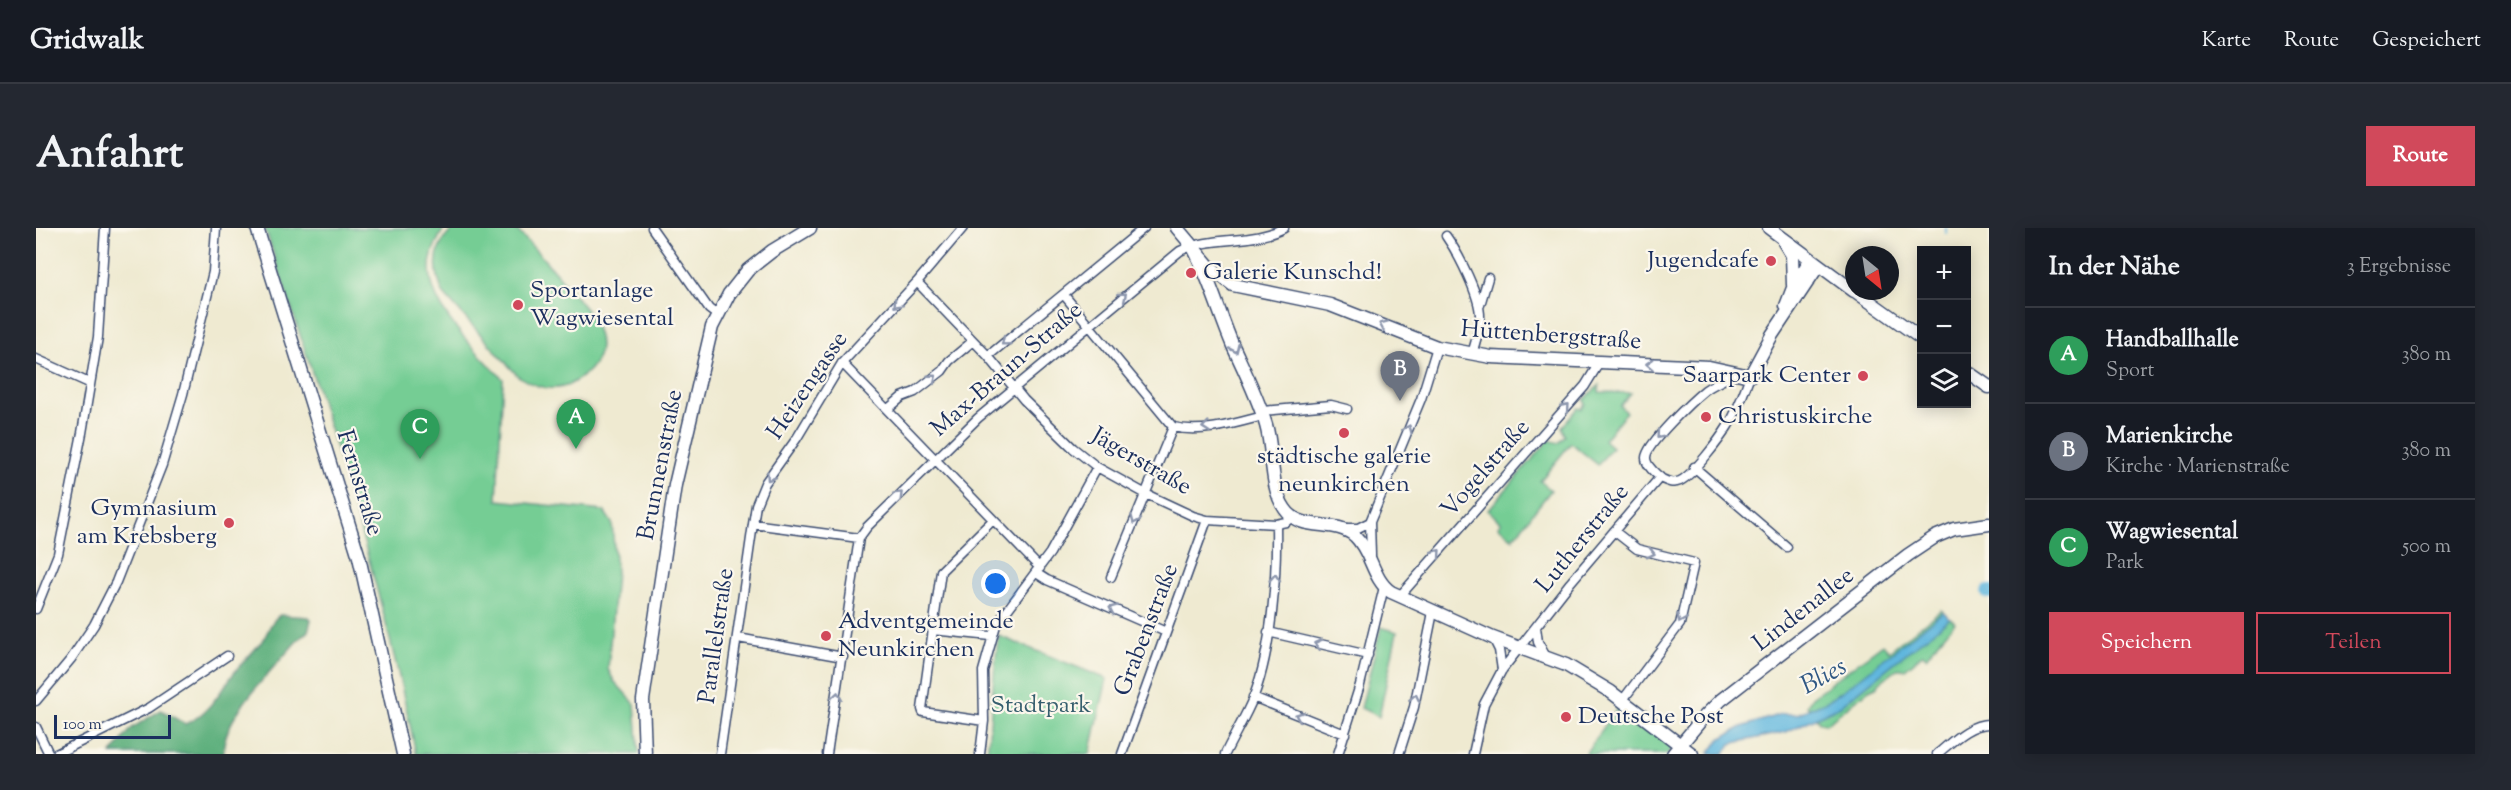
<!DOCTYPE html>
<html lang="de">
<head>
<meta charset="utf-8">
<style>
	:root { --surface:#171b24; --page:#242831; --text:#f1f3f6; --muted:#9ea1a6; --line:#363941; --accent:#d1495b }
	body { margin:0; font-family:"Sorts Mill Goudy",serif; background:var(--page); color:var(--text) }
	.controls { position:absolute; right:18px; top:18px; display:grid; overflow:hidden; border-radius:0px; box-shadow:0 3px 15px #0003 }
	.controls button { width:54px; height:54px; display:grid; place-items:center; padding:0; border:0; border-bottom:2px solid var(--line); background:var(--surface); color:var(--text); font:30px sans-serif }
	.compass { position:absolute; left:1809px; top:18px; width:54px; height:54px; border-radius:50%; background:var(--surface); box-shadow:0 3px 15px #0003; rotate:150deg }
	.scale { position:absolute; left:18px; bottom:15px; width:117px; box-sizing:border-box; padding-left:6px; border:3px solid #1b2f5e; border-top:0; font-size:16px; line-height:21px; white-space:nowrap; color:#1b2f5e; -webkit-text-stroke:4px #fbf7ec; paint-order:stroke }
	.you { position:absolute; left:960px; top:356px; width:21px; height:21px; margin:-15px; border:4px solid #fff; border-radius:50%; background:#1a73e8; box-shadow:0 0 0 9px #1a73e833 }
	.badge { display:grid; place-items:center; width:39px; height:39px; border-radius:50%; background:var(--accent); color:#fff; font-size:20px; font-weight:700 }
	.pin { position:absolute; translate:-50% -50px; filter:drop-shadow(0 2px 3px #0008) }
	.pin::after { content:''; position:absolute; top:32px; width:21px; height:18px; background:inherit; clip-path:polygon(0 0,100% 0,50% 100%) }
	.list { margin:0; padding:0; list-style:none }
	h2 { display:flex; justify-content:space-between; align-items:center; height:78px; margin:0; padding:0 24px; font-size:26px }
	h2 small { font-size:20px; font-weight:400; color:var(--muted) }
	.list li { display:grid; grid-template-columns:39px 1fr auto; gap:18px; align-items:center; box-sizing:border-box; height:96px; padding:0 24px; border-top:2px solid var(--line) }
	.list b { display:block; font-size:22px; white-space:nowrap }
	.list p { margin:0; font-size:20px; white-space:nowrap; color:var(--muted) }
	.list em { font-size:20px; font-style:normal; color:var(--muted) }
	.actions { display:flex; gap:12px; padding:18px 24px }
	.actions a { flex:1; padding:14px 0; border:2px solid var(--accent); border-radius:0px; text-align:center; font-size:21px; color:var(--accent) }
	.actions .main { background:var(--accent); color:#fff }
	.icon { flex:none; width:33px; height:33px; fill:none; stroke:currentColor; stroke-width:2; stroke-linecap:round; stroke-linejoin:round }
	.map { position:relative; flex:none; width:1953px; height:526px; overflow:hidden; border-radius:0px }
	header { display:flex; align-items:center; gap:36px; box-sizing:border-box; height:84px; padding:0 30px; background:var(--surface); border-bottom:2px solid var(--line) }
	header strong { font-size:28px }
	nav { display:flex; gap:33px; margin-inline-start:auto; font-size:21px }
	.intro { display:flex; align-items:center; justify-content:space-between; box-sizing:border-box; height:144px; padding:0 36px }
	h1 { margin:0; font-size:42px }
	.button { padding:15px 27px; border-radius:0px; background:var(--accent); color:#fff; font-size:21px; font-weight:700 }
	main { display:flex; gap:36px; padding:0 36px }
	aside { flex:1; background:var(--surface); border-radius:0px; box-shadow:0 3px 15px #0003 }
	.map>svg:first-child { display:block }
</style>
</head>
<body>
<header>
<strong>Gridwalk</strong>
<nav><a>Karte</a><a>Route</a><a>Gespeichert</a></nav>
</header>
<div class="intro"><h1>Anfahrt</h1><a class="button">Route</a></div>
<main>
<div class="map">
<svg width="1953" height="526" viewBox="0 0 1953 526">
	<rect width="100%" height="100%" fill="#fbf7ec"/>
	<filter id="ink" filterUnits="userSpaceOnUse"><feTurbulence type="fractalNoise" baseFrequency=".0167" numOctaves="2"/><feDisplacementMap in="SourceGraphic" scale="12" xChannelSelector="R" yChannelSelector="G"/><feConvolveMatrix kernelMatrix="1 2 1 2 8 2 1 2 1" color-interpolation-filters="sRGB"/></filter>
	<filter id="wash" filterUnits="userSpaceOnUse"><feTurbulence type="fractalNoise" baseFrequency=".008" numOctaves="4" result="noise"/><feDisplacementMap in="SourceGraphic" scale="24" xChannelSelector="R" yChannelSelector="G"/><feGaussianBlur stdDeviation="1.35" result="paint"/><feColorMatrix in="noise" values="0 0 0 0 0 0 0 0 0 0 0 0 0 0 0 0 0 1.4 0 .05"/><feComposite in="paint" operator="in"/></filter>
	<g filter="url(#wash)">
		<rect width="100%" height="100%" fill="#efead1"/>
		<path fill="#74cd94" stroke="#487e79" stroke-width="1.5" d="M229 0H408C403 9 397 20 395 30 386 75 439 121 467 151L461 272 568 283 576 295 580 344 572 441 578 453 599 476 603 526H380C344 347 286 173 229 0Z
			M419 0H479C495 17 511 34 526 52 552 82 590 123 538 154 519 166 498 159 482 148L407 65C397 41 397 17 419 0Z
			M1563 157V164L1595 165 1584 178 1590 184 1568 212 1576 219 1562 237 1535 215 1504 253 1515 262 1480 307H1477V311L1462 298 1465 295 1452 282 1513 212 1523 215 1529 208 1526 199 1542 180 1546 181 1549 176 1548 172Z
			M1905 382 1919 394 1890 429 1887 426 1869 441H1861L1843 455 1842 458 1833 462 1790 496 1784 495 1771 478 1776 469 1847 416 1853 423Z
			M1345 399 1361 404 1343 489 1325 480Z
			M963 408 1071 451 1054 526H951C956 487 956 447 963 408Z
			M1582 479 1637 518 1631 526H1549Z"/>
		<path fill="#5fb07e" stroke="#3d706e" stroke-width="1.5" d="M244 387 273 389 275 392 272 403 260 414C239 439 183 492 188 526H75L96 500 125 482 149 496C172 487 184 464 198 445 207 434 217 424 226 413 234 403 233 394 244 387Z"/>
		<path fill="#61b7de" stroke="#3e739e" stroke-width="1.5" d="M1907 384 1914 390 1804 478 1750 504 1702 514 1695 516 1687 526H1673L1684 511 1706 499 1745 486H1761L1791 473 1812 459Z"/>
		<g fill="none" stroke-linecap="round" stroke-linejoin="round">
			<path stroke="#61b7de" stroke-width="2" d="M1910 5V0"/>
			<path stroke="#61b7de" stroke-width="14" d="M1952 364H1953"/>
		</g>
	</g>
	<g filter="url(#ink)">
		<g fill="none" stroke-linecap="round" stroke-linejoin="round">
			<g stroke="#3b4b6f" stroke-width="11">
				<path id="street" d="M616 0 673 81 681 87
					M1410 8C1422 25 1445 69 1444 90 1444 102 1439 115 1436 126
					M881 54 952 128 988 172 1037 220 1061 239 1110 266 1157 288 1171 292 1240 296 1250 294 1256 289
					M1028 67 1137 199C1166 206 1200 195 1227 188
					M1444 77 1452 50
					M952 128 1108 0
					M0 131 53 155
					M806 135 1004 340
					M1702 145C1691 150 1679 155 1669 162 1658 171 1609 217 1610 230 1610 238 1620 246 1626 251 1632 254 1637 256 1644 253 1657 247 1684 211 1692 198 1702 182 1707 166 1714 148
					M852 181 866 169 879 164 906 143 913 133 937 113
					M1226 183 1295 177 1311 181
					M1658 239 1751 319
					M717 296 823 310
					M1309 300H1322L1334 294
					M1578 303 1601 321 1658 335 1644 396 1586 473
					M1335 327 1334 294 1385 171 1401 119
					M1000 345 1011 352 1130 404
					M1075 349 1137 199
					M1363 369 1549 158 1560 140 1559 134
					M0 381 22 326 46 205 62 109 69 0
					M1500 399 1502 414 1510 429
					M896 402 955 408
					M1232 404 1332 427
					M702 410 807 429
					M1457 410 1463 422 1466 442
					M1217 469 1309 506
					M0 473 35 431 58 397 80 354 126 237 147 166 177 44 180 0
					M948 493 887 484 886 481 905 343 957 292
					M0 499 13 526
					M20 526 113 480 191 428
					M684 526 717 296 720 277 729 255 761 210 806 135 881 54 927 0
					M791 526 823 310 831 299 942 190 1144 23C1177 7 1215 17 1248 0
					M944 526 948 493 947 443 960 397 1014 325 1061 239
					M1086 526 1171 292
					M1189 526C1198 507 1210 488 1218 468 1236 420 1241 347 1240 296
					M1302 526 1324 457 1348 359
					M1363 526 1378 479 1397 384
					M1437 526 1448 476 1466 442 1534 355 1624 249
					M1901 526C1916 514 1933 496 1953 496"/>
			</g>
			<g stroke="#3b4b6f" stroke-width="15">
				<path id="secondary" d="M221 0 323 329 367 526
					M1141 0 1173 38 1197 57 1294 77 1401 119 1455 129 1673 139 1714 148 1736 107 1782 38
					M1733 0 1818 63
					M1748 14 1756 27 1757 57
					M1158 21C1174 52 1183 85 1197 118 1209 144 1222 170 1230 197 1238 224 1233 258 1249 281 1265 305 1299 290 1319 308 1336 324 1336 351 1355 364L1457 410 1530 437 1575 464 1656 526
					M1819 63 1886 111
					M1750 78 1757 60 1774 32
					M1930 143 1953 159
					M609 526 607 472 639 257 676 99 693 66 712 42 736 23 774 0
					M1637 526 1666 491 1685 472 1872 327 1899 309 1918 301 1953 296"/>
			</g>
			<use href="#street" stroke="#fff" stroke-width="8"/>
			<use href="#secondary" stroke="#fff" stroke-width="12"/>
		</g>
		<defs><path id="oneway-chevron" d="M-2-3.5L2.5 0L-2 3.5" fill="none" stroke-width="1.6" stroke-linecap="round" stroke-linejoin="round" transform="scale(1.5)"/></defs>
		<g stroke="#8d97ae">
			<use href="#oneway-chevron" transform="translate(1087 68) rotate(-40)"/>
			<use href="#oneway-chevron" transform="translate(861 76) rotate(133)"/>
			<use href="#oneway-chevron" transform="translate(1347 97) rotate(-156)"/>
			<use href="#oneway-chevron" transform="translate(969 114) rotate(141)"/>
			<use href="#oneway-chevron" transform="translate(1199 121) rotate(66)"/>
			<use href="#oneway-chevron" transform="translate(1614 136) rotate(-177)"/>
			<use href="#oneway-chevron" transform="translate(897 150) rotate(-38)"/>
			<use href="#oneway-chevron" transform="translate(1530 179) rotate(-48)"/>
			<use href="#oneway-chevron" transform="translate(1170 199) rotate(174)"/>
			<use href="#oneway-chevron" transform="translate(1372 201) rotate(-67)"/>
			<use href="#oneway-chevron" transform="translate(1624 207) rotate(131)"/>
			<use href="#oneway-chevron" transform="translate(734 249) rotate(124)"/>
			<use href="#oneway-chevron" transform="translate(863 267) rotate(-45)"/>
			<use href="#oneway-chevron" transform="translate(1099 292) rotate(113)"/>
			<use href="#oneway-chevron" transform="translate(1401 325) rotate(-49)"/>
			<use href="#oneway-chevron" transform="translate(1615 325) rotate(14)"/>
			<use href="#oneway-chevron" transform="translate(1239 350) rotate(-86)"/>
			<use href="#oneway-chevron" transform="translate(1077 381) rotate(-156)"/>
			<use href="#oneway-chevron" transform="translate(1645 391) rotate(113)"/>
			<use href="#oneway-chevron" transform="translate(1282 416) rotate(-167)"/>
			<use href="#oneway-chevron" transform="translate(801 468) rotate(-81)"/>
			<use href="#oneway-chevron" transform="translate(1379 470) rotate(-78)"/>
			<use href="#oneway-chevron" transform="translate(1263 488) rotate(-158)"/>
		</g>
	</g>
	<g fill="#d1495b" stroke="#fbf7ec" stroke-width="2">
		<circle cx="1735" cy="33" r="6"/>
		<circle cx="1155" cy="45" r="6"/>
		<circle cx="482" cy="77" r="6"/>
		<circle cx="1827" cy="148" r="6"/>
		<circle cx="1670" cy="189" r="6"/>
		<circle cx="1308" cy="205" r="6"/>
		<circle cx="193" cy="295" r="6"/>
		<circle cx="790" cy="408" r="6"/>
		<circle cx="1530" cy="489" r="6"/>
	</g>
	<g text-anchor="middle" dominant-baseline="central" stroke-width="4.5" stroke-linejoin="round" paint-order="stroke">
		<g font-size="24" fill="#1b2f5e" stroke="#fbf7ec" text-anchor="start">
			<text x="1723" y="33" text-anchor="end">Jugendcafe</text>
			<text x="1167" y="45">Galerie Kunschd!</text>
			<text x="494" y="63">Sportanlage<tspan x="494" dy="28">Wagwiesental</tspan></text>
			<text x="1815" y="148" text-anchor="end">Saarpark Center</text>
			<text x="1682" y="189">Christuskirche</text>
			<text x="1308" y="229" text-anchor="middle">städtische galerie<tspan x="1308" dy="28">neunkirchen</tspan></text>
			<text x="181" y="281" text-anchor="end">Gymnasium<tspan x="181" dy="28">am Krebsberg</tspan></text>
			<text x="802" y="394">Adventgemeinde<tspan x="802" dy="28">Neunkirchen</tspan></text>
			<text x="1542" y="489">Deutsche Post</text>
		</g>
		<g font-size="24" fill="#1b2f5e" stroke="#fbf7ec">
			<text transform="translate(1515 108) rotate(4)">Hüttenbergstraße</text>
			<text transform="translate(971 142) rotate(-41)">Max-Braun-Straße</text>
			<text transform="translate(772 158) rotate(-56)">Heizengasse</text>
			<text transform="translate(1105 234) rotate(30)">Jägerstraße</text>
			<text transform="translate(625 237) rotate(-79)">Brunnenstraße</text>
			<text transform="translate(1450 241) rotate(-49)">Vogelstraße</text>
			<text transform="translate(323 255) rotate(73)">Fernstraße</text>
			<text transform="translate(1547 311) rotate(-51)">Lutherstraße</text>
			<text transform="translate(1768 382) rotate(-38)">Lindenallee</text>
			<text transform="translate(1111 402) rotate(-69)">Grabenstraße</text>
			<text transform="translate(681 408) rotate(-82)">Parallelstraße</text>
		</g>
		<g font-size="24" fill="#365e6e" stroke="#fbf7ec">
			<text x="1005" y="478">Stadtpark</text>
		</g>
		<g font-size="26" font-style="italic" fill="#305884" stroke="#fbf7ec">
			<text transform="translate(1788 449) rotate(-29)">Blies</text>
		</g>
	</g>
</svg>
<div class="controls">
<button>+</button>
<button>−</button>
<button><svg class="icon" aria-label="layers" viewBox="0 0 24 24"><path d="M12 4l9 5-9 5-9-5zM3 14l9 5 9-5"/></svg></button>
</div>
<svg class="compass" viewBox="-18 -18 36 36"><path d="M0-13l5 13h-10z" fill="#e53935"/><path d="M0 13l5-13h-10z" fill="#9ea1a6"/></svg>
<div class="scale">100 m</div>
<div class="you"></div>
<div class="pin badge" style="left:540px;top:221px;background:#2e9e5b">A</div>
<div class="pin badge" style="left:1364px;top:173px;background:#6b7280">B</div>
<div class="pin badge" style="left:384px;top:231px;background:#2e9e5b">C</div>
</div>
<aside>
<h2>In der Nähe<small>3 Ergebnisse</small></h2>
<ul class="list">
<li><span class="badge" style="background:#2e9e5b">A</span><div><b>Handballhalle</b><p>Sport</p></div><em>380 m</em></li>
<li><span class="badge" style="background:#6b7280">B</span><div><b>Marienkirche</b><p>Kirche · Marienstraße</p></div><em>380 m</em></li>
<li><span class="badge" style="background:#2e9e5b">C</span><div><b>Wagwiesental</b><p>Park</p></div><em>500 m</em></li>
</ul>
<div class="actions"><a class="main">Speichern</a><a>Teilen</a></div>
</aside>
</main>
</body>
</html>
